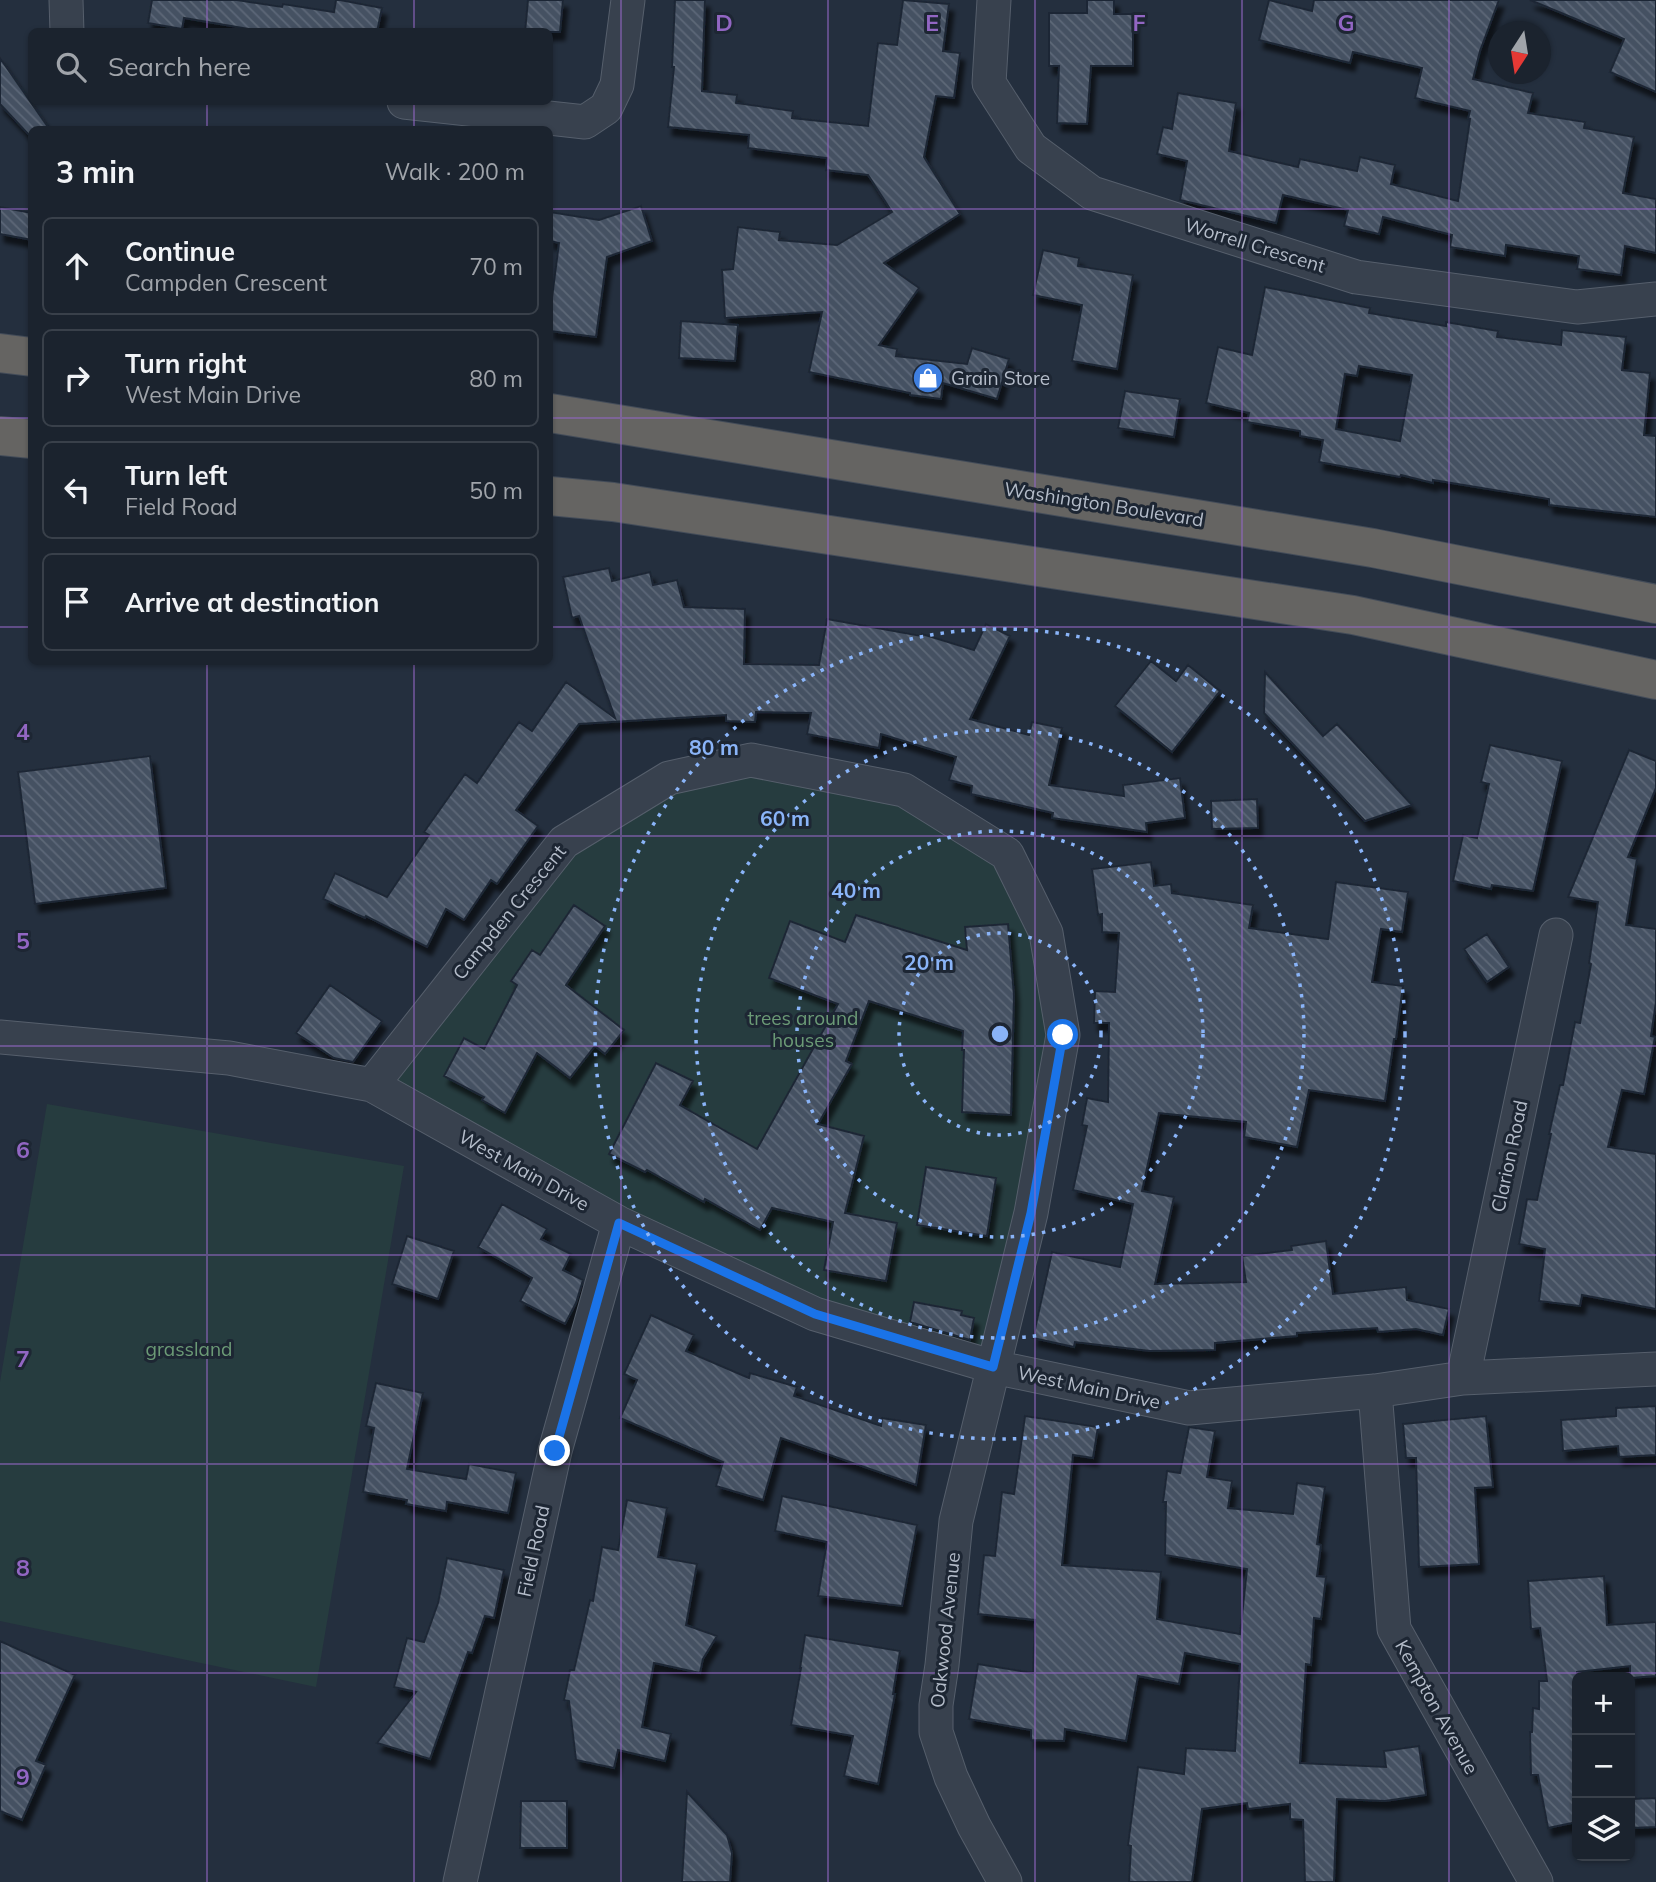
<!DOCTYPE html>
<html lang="en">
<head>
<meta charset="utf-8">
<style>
	:root { --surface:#1b232e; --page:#282f3a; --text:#f1f3f6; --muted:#a0a4aa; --line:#39404a }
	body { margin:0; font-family:Mulish,sans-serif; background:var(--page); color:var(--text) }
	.controls { position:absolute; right:21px; bottom:21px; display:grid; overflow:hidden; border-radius:10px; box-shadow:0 2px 5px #0004 }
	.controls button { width:63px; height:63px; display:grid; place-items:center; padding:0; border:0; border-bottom:2px solid var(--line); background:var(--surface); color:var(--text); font:35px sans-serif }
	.compass { position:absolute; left:1488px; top:21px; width:63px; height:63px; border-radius:50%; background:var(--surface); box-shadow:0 2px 5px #0004; rotate:192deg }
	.stop { position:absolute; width:21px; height:21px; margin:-16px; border:5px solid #1a73e8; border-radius:50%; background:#fff }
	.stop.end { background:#1a73e8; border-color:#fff; box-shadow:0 2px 7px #0008 }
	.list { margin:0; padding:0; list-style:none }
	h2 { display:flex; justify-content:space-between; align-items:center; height:91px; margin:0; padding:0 28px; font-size:30px }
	h2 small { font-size:23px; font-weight:400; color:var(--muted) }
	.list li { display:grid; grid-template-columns:46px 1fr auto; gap:21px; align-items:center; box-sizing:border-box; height:98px; margin:0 14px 14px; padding:0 14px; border:2px solid var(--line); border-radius:10px }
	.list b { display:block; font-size:26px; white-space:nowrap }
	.list p { margin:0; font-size:23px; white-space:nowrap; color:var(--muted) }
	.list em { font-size:23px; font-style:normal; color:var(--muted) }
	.icon { flex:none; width:38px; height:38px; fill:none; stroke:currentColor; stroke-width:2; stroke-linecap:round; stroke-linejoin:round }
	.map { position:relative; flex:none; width:1656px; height:1882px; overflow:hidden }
	.search { position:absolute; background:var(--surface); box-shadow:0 2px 5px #0004; left:28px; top:28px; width:525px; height:77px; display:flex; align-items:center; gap:18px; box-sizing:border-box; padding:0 24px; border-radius:10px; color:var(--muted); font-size:26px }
	.panel { position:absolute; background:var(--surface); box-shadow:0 2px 5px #0004; left:28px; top:126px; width:525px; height:539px; border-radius:10px }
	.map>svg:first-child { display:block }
</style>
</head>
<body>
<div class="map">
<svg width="1656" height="1882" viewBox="0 0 1656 1882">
	<defs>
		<pattern id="building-back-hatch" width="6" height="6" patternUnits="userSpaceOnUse" patternTransform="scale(1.75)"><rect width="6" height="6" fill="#455162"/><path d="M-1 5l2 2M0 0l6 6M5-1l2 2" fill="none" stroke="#5d6877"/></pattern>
		<filter id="shadow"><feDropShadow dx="4.5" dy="8" stdDeviation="2" flood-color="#0009"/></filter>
	</defs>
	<rect width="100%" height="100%" fill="#242f3e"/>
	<path fill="#263c3f" d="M751 760 904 790 1007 854 1063 1035 984 1358 815 1314 372 1085 564 842Z
		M47 1104 404 1166 316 1687 0 1621V1382Z"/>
	<path fill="url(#building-back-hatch)" stroke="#1f2835" stroke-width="2" fill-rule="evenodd" filter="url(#shadow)" d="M152 0H237L282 7 283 4 334 12 336 0H340L382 8 377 32H267L184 18 182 29 148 23Z
		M528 0H563L560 32H525Z
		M675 0H705L702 91 737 95 736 103 793 111 792 118 868 126 878 43 897 45 903 0 949 4 943 51 960 53 954 98 936 96 924 157 960 214 884 263 919 288 879 345 897 349 896 356 967 364 972 348 1009 359 997 399 943 383 941 399 910 395V393L809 372 822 312 725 318 722 270 733 269 738 227 780 232 779 240 837 245 892 212 868 175 826 170 827 158 748 148 749 135 668 127 674 67H672Z
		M1087 0H1114V14H1133V66H1091L1087 124 1057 123 1059 66H1049V13H1087Z
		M1269 0 1312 11 1314 0H1499L1480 51 1473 79 1533 93 1528 113 1585 122 1584 128 1634 137 1623 193 1656 199V253L1625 246 1621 275 1577 269 1579 256 1506 245 1505 256 1450 247 1452 235 1383 217 1379 234 1344 226 1348 210 1283 195 1276 223 1180 200 1187 161 1157 154 1163 127 1172 129 1178 93 1236 103 1229 151 1298 167 1300 159 1357 171 1360 157 1395 165 1391 184 1458 201 1470 119H1468L1470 111 1415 98 1422 68 1353 52 1350 63 1259 40Z
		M1530 0H1656V92L1610 72 1624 39Z
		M0 58 50 130H32V138L0 104Z
		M641 206 652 241 607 257 596 337 550 331V313L559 243 550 241V212L599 220Z
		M0 207 32 213V240L0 234Z
		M1043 250 1079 258 1078 266 1133 275 1117 369 1072 361 1082 305 1033 295Z
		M1265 287 1370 308 1369 313 1446 326V322L1498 331 1497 337 1561 345 1562 330 1626 337 1622 370 1650 373 1644 435 1656 436V517L1549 505V499L1433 480V483L1401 475 1400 477 1319 462 1323 440 1300 436V431L1247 422 1249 413 1206 403 1218 347 1252 355ZM1359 366 1412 375 1400 441 1336 429 1345 374 1357 376Z
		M681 321 738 325 735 361 679 358Z
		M1125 391 1180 399 1174 437 1118 428Z
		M609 568 612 581 650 572 653 585 677 580 684 607 745 609 744 664 819 665 827 619 921 636 922 634 974 650 986 624 1010 636 970 719 1029 735 1032 722 1062 728 1049 785 1124 796 1123 785 1180 778 1185 818 1146 823 1147 832 1052 818 1053 813 971 794 972 786 949 780 956 757 881 734 879 748 807 734 811 713 756 712 755 722 726 721V715L579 724 516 810 538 826 497 884 491 880 464 920 446 909 427 947 366 916 365 918 323 899 335 873 387 897 429 835 424 832 465 774 477 783 519 722 532 731 566 682 615 718 579 616 572 618 563 577Z
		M1151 661 1176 681 1188 665 1220 691 1172 752 1115 706Z
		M1265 672 1323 736 1337 724 1412 805 1365 821 1264 713Z
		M1490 745 1562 761 1533 891 1492 885 1491 889 1453 881 1463 835 1477 838 1489 784 1481 782Z
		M1629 750 1656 761V788L1628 857 1637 859 1626 925 1656 929V1002L1651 1036 1655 1037 1644 1094 1622 1090 1608 1147 1656 1154V1309L1582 1295 1580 1306 1539 1301 1545 1249 1519 1244 1527 1199 1537 1200 1551 1134H1549L1560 1085H1563L1575 1022 1580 1023 1591 964 1589 963 1598 902 1568 897Z
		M150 756 166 888 35 904 18 772Z
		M1257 799 1258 828 1212 829 1211 801Z
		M1151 862 1154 886 1171 884 1172 893 1253 905 1249 928 1328 939 1336 882 1408 892 1402 932 1381 929 1372 982 1403 986 1396 1039H1394L1385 1101 1309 1090 1297 1147 1244 1137 1246 1122 1159 1113 1142 1191 1174 1197 1155 1284 1246 1282 1242 1256 1292 1250 1291 1246 1326 1241 1333 1294 1406 1287 1407 1300 1449 1309 1443 1335 1416 1329 1378 1332 1377 1328 1297 1333V1336L1215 1343V1350L1150 1351 1075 1342 1074 1347 1033 1338 1052 1252 1120 1267 1133 1204 1073 1190 1087 1126 1082 1125 1087 1098 1108 1102 1109 1023H1094L1095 991 1115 992 1119 933 1102 932V914L1098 915 1092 869Z
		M574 905 605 926 566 985 624 1030 605 1054 595 1046 570 1078 537 1053 505 1113 482 1100 484 1097 444 1076 464 1038 484 1049 517 985 511 981 532 950 540 955Z
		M856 915 967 950 965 927 1008 924 1014 996 1011 1115 962 1112 964 1050H962L963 1031 869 1001 846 1061 852 1064 818 1124 864 1136 845 1213 897 1223 886 1281 824 1270 833 1222 772 1208 760 1230 705 1199 704 1202 647 1170 645 1172 609 1154 656 1063 693 1081 680 1105 757 1149 838 1004 769 978 790 921 845 942Z
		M1487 934 1509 967 1487 982 1464 949Z
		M330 985 382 1021 353 1062 334 1058 296 1033Z
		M926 1167 996 1178 987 1236 917 1225Z
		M502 1204 547 1229 541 1239 571 1254 563 1270 583 1280 576 1303 565 1324 520 1301 532 1278 478 1247Z
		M407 1236 454 1251 438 1299 392 1284Z
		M914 1302 962 1311 961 1315 974 1318 970 1340 910 1322Z
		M651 1315 694 1335 686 1351 749 1378 750 1373 797 1387 794 1396 881 1426 882 1418 926 1425 916 1485 781 1438 763 1500 716 1486 723 1462 620 1418 637 1380 624 1374Z
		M376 1383 423 1393 407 1469 466 1479 469 1464 516 1473 508 1513 447 1502 446 1511 406 1504 407 1500 363 1492 374 1428 366 1426Z
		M1656 1406V1455L1619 1457 1618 1446 1563 1451 1561 1420 1616 1416V1408Z
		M1025 1416 1098 1427 1093 1458 1073 1455 1062 1565 1161 1572 1157 1619 1240 1634 1247 1569 1165 1555 1166 1502H1163L1167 1471 1180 1473 1189 1427 1215 1431 1207 1477 1232 1481 1228 1508 1293 1514 1297 1483 1325 1487 1317 1544 1321 1545 1317 1576 1326 1577 1321 1619 1314 1618 1311 1665 1306 1664 1300 1763 1386 1767 1384 1751 1419 1746 1426 1795 1385 1801 1337 1799 1334 1882H1305L1303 1820 1290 1819V1804L1248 1809 1247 1803 1202 1809 1192 1882H1129L1131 1846 1128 1845 1138 1767 1184 1774 1186 1748 1235 1751 1240 1664 1185 1653 1179 1684 1138 1676 1126 1741 1065 1729 1064 1741 1031 1740V1730L969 1719 978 1664 1033 1673 1035 1620 978 1614 984 1555 995 1556 1002 1492 1014 1494Z
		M1486 1416 1493 1487 1475 1488 1479 1564 1419 1567 1416 1458H1406L1403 1424Z
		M782 1496 917 1525 902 1606 818 1596 827 1542 775 1531Z
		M627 1500 667 1508 658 1557 697 1564 686 1625 717 1636 703 1659 700 1673 654 1663 642 1727 671 1734 665 1761 618 1750 614 1768 576 1760 569 1701 564 1700 570 1670H574L590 1600 593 1601 602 1547 618 1550Z
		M447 1558 504 1570 494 1618 485 1616 472 1653 468 1652 430 1759 377 1743 416 1692 394 1687 407 1638 424 1642 438 1603Z
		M1604 1576 1607 1625 1656 1622V1676L1630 1678V1666L1577 1672V1822L1548 1828 1538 1775H1531L1530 1732H1532L1533 1708 1539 1709V1681H1547L1540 1628 1531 1629 1528 1581Z
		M805 1635 900 1651 893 1694H895L878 1784 844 1776 853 1736 791 1725 801 1668H800Z
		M0 1641 75 1675 36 1761 46 1765 22 1820 0 1811Z
		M687 1792 727 1835 732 1853 730 1882H682Z
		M1656 1798V1827L1630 1828V1799Z
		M521 1801H567V1848H520Z"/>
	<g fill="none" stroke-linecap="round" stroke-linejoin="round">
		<g stroke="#565f6c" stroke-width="35">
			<path id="minor" d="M66 0 67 32
				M994 0 989 83 1031 148 1092 193 1356 277 1577 307 1656 299
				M404 102 585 122 606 108 617 85 628 0
				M0 1037 229 1058 372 1085 619 1223 815 1314 994 1367 1189 1408 1375 1391 1463 1378 1656 1369
				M372 1085 564 842 669 778 751 760 904 790 1007 854 1046 933 1063 1035 1031 1213 956 1521 942 1665 936 1705V1732L951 1777 974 1826 1005 1882
				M1463 1378 1556 935
				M1375 1391 1394 1629 1536 1882
				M460 1882 555 1451 619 1223"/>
		</g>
		<g stroke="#434c59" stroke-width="40">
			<path id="trunk" d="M0 353 32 357
				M550 413 1373 548 1656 604
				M0 436 32 439
				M550 496 613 502 1353 615 1656 680"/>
		</g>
		<use href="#minor" stroke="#38414e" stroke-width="33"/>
		<use href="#trunk" stroke="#656462" stroke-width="38"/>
	</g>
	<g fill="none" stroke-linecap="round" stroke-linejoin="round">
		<path stroke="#1a73e8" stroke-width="9" d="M555 1451 619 1223 815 1314 993 1367 1031 1213 1063 1035"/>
	</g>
	<path fill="none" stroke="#9266c3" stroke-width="2" stroke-opacity="0.55" d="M207 0V32M414 0V32M621 0V1882M828 0V1882M1035 0V1882M1242 0V1882M1449 0V1882M207 102V130M414 102V130M0 209H32M550 209H1656M0 418H32M550 418H1656M0 627H32M550 627H1656M207 662V1882M414 662V1882M0 836H1656M0 1046H1656M0 1255H1656M0 1464H1656M0 1673H1656"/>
	<g fill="none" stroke="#8ab4f8" stroke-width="3.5" stroke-dasharray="3.5 7">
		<circle cx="1000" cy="1034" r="101"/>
		<circle cx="1000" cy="1034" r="203"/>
		<circle cx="1000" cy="1034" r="304"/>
		<circle cx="1000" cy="1034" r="405"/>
	</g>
	<defs>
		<g id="shop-disc" transform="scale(1.575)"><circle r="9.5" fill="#3f7fe0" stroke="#1d2633"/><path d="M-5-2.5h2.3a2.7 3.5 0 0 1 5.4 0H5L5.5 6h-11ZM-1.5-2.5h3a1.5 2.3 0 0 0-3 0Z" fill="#fff"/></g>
	</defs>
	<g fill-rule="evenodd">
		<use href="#shop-disc" x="928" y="378"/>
	</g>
	<g text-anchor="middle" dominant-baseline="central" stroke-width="6" stroke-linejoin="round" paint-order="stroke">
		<g font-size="19" fill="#b4bcc9" stroke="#1d2633">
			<text transform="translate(1255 245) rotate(17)">Worrell Crescent</text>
			<text transform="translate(1104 504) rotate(9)">Washington Boulevard</text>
			<text transform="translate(509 912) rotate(-51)">Campden Crescent</text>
			<text transform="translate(1509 1156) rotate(-78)">Clarion Road</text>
			<text transform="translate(524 1170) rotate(29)">West Main Drive</text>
			<text transform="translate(1089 1387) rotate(12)">West Main Drive</text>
			<text transform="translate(533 1551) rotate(-78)">Field Road</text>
			<text transform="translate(945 1630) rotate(-84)">Oakwood Avenue</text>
			<text transform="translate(1437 1707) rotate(61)">Kempton Avenue</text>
		</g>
		<g font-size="19" fill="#b4bcc9" stroke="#1d2633" text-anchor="start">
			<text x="951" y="378">Grain Store</text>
		</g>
		<g font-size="19" fill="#6b9a76" stroke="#1d2633">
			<text x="803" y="1018">trees around<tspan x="803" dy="22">houses</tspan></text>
			<text x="189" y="1349">grassland</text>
		</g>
	</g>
	<g font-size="23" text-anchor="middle" font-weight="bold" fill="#9266c3" stroke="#1d2633" stroke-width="6" stroke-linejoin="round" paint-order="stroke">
		<text x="724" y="31">D</text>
		<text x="932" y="31">E</text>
		<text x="1139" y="31">F</text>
		<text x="1346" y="31">G</text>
		<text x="23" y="740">4</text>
		<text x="23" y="949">5</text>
		<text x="23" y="1158">6</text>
		<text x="23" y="1367">7</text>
		<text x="23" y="1576">8</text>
		<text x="23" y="1785">9</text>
	</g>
	<circle cx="1000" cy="1034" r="10" fill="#8ab4f8" stroke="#1d2633" stroke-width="3.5"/>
	<g font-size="21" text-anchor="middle" font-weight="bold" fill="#8ab4f8" stroke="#1d2633" stroke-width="6" stroke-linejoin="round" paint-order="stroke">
		<text x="714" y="755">80 m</text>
		<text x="785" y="826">60 m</text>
		<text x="856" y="898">40 m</text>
		<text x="929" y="970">20 m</text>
	</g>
</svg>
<div class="controls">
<button>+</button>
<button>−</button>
<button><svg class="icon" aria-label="layers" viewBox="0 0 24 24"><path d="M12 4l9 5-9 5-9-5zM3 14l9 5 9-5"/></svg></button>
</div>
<svg class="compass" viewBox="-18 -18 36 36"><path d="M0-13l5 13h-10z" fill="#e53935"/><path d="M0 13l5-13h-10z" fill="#a0a4aa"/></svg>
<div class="stop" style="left:1063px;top:1035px"></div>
<div class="stop end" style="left:555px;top:1451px"></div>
<div class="search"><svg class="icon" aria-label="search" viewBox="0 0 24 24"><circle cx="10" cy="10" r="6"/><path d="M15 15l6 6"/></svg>Search here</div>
<section class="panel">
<h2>3 min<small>Walk · 200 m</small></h2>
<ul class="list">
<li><svg class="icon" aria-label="ahead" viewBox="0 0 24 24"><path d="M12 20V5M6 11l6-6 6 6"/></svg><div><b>Continue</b><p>Campden Crescent</p></div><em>70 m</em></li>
<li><svg class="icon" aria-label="right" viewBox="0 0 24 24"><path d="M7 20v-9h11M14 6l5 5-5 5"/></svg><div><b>Turn right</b><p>West Main Drive</p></div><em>80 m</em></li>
<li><svg class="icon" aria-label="left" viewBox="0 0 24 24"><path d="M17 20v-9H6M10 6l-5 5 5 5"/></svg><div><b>Turn left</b><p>Field Road</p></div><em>50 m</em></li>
<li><svg class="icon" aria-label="arrive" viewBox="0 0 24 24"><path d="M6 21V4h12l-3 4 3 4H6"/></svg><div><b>Arrive at destination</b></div></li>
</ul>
</section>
</div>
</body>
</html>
